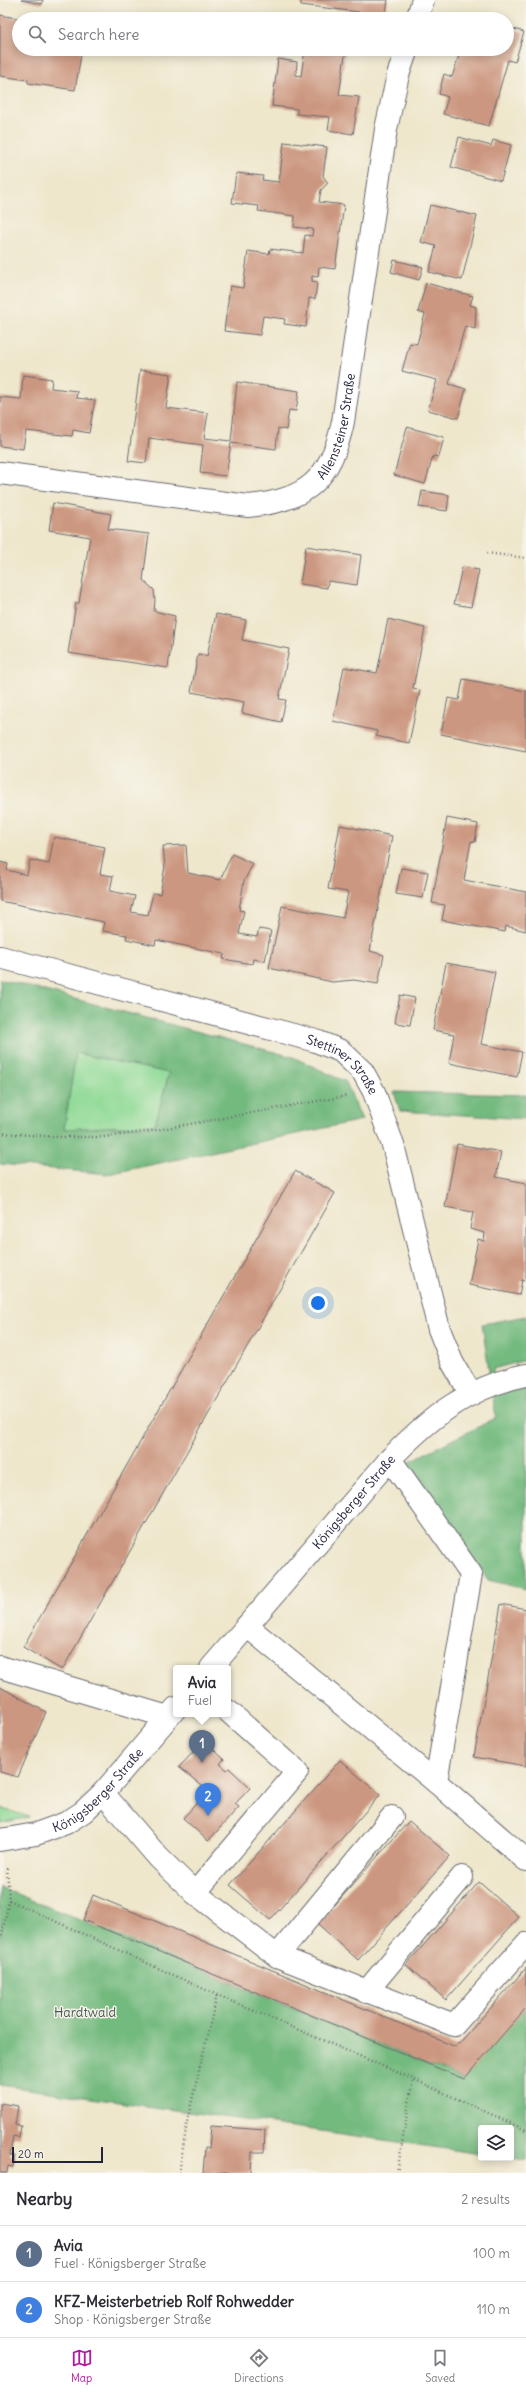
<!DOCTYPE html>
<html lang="en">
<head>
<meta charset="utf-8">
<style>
	:root { --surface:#fff; --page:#f2f2f3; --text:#2b2b33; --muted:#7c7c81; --line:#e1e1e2; --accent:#b5179e }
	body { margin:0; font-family:Delius,sans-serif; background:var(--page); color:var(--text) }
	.controls { position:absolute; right:12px; bottom:12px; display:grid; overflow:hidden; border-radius:4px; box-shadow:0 2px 10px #0003 }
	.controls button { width:36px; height:36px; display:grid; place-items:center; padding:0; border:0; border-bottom:1px solid var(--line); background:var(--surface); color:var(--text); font:20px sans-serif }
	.scale { position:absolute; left:12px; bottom:10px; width:91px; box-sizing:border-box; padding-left:4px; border:2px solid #22223b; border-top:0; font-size:11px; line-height:14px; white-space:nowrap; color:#22223b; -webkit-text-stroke:3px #f7f3e8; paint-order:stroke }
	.you { position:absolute; left:318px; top:1303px; width:14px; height:14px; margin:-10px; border:3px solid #fff; border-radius:50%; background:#1a73e8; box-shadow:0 0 0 6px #1a73e833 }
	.badge { display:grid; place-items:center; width:26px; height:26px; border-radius:50%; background:var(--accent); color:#fff; font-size:13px; font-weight:700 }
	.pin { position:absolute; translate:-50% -33px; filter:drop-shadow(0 1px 2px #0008) }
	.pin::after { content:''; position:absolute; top:21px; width:14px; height:12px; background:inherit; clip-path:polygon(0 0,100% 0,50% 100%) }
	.popup { position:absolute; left:173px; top:1665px; width:58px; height:52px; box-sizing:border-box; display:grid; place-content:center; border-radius:4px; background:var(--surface); filter:drop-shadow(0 1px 3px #0005); font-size:13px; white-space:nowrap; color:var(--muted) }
	.popup b { font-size:15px; color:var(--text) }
	.popup::after { content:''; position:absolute; left:50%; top:100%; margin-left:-8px; border:8px solid transparent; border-top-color:var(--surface) }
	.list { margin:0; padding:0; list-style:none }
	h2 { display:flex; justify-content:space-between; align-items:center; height:52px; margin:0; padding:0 16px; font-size:17px }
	h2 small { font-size:13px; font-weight:400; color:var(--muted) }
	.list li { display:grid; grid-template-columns:26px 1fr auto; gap:12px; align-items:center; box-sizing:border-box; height:56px; padding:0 16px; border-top:1px solid var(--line) }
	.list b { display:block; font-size:15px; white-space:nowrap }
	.list p { margin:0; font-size:13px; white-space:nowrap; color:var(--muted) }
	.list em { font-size:13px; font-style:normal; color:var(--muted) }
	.icon { flex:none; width:22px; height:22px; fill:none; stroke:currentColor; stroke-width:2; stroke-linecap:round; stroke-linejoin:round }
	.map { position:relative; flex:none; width:526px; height:2173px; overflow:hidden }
	.search { position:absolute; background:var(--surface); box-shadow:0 2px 10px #0003; left:12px; right:12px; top:12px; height:44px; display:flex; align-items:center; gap:10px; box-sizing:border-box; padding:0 14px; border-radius:22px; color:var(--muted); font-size:15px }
	.sheet { height:164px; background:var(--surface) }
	nav { display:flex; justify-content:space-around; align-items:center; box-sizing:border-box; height:56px; border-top:1px solid var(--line); background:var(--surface); font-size:11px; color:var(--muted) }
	nav a { display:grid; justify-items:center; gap:2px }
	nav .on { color:var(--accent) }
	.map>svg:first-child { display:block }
</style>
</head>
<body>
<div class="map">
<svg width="526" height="2173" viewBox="0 0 526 2173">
	<rect width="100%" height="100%" fill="#f7f3e8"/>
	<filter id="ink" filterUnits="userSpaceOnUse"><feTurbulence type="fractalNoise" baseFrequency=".025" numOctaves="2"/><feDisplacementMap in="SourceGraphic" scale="8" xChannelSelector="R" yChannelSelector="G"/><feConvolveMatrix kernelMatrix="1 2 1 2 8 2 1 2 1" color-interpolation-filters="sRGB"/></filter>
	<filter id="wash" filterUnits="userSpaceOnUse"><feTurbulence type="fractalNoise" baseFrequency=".012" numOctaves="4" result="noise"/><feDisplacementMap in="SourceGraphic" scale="16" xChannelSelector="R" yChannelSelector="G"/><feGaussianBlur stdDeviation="0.9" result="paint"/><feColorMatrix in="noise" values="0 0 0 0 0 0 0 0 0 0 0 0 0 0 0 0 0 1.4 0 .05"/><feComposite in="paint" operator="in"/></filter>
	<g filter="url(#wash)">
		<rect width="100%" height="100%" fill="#eee7cc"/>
		<path fill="#8fda96" stroke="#587e68" d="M76 1053 169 1073 155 1125 64 1129Z
			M0 1808 30 1817 0 1823Z"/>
		<path fill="#73ba7f" stroke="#4a6e5d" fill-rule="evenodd" d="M0 979 293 1057 346 1082 362 1120 108 1174 0 1164ZM76 1053 169 1073 155 1125 64 1129Z
			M394 1092 526 1095V1119L400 1111Z
			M526 1316V1360L493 1369 496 1394 526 1388V1589L488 1580 408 1462 496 1418 482 1324Z
			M0 1887 463 2079 526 2008V2160L511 2158V2128H481V2154L0 2085Z"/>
		<g id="blocks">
			<path fill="#cc9780" d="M21 0H43L42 4Z
				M301 0H388L385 19H358L359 12 301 5Z
				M0 15 22 19H19V49H82L75 90 28 83V80L0 76Z
				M507 27 524 32 515 62 508 60 489 126 443 114 448 97 439 94 444 74 452 77 461 49H507Z
				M305 49H346L339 95 359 97 353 134 328 130 330 117 297 114V109L272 106 278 59 297 62 296 75 301 76Z
				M459 137 491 146 493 140 511 145 501 181 451 167Z
				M284 142 327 147 323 176 328 183 321 190 319 202 344 205 335 269 319 267 318 277 312 276V281L317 282 315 299 309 298 306 327 284 324 285 319 263 316 260 335 224 331 230 286 243 288 248 251 269 254 270 249 303 253 305 235 312 236 313 229 294 227 295 216 258 211 259 206 232 203 236 173 263 176 262 180 279 182Z
				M430 205 477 216 462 280 429 272 436 246 421 242Z
				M394 260 423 267 419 280 391 272Z
				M426 283 473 296 470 305 476 307 475 329 465 326 449 384 466 389 458 418 428 410 437 380 402 371 410 343 417 344 425 314 418 312Z
				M140 370 171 374 166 408 208 413 204 438 231 441 237 382 299 391 296 411 289 410 286 430 278 428 276 449 231 443 226 476 200 473 203 445 149 438 146 463 128 461Z
				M23 375 52 379 51 388 77 391 76 398 95 400 89 433 73 430 72 436 26 431 23 449 0 446V397L21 399Z
				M407 427 444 437 439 457 433 456 425 484 394 475Z
				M422 491 449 495 447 511 419 507Z
				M53 503 111 514 108 529 149 534 143 580 154 590 155 600 154 611 175 616 168 668 68 653 76 603H79L90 537 49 530Z
				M306 546 361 555 357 585 328 581 327 588 300 584Z
				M462 567 479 570 471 607 454 604Z
				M216 614 246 620 242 640 289 649 279 699 286 700 281 722 242 713 244 702 191 692 198 654 207 656Z
				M388 619 425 628 413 688 420 690 409 743 376 736 377 731 333 721 344 667 377 673Z
				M463 679 526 691V751L441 734 448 698 459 700Z
				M447 818 478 824 475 842 471 841 464 880 526 892V931L506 926 505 932 442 920 445 905 432 903Z
				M340 825 392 836 370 951 384 955 378 984 354 980 332 982 269 968 282 906 343 918 348 892 328 889Z
				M54 837 105 847 100 874 113 876 110 891 135 896 131 912 148 915 153 893 160 894 165 866 163 846 186 845 188 873 220 880 232 854 253 864 244 881 239 910 244 911 239 934 257 937 259 929 271 931 265 961 253 959 252 964 223 959 224 954 156 940 155 945 126 939 127 935 102 931 104 922 0 901V862L8 864 7 870 27 875 30 860 49 864Z
				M401 868 428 872 423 898 396 894Z
				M446 963 495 972 481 1044 522 1052 517 1077 449 1063 454 1034 433 1030Z
				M400 995 415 998 410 1025 395 1023Z
				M457 1144 501 1152 496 1177 526 1183V1281L522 1280 519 1295 469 1285 478 1239 484 1241 485 1233 470 1229 473 1212 445 1207Z
				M295 1171 335 1193 62 1670 23 1647Z
				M501 1604 526 1609V1766L474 1757Z
				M0 1687 46 1712 18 1777 0 1772Z
				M204 1741 224 1759 220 1764 227 1770 229 1768 250 1788 235 1804 239 1807 208 1841 183 1818 208 1791 179 1767Z
				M340 1760 380 1795 270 1920 230 1885Z
				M409 1821 450 1856 358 1960 318 1924Z
				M479 1882 519 1917 446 2000 406 1965Z
				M93 1895 456 2047 526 1968V2008L464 2079 83 1920Z
				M0 2103 18 2106 15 2125 21 2126 19 2137 13 2136 10 2155 15 2156 13 2167 8 2166 7 2173H0Z
				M211 2126 265 2130 264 2152H252L251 2173H203L205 2148H209Z"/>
		</g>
	</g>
	<g filter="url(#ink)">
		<use href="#blocks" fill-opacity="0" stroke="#69676e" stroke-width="1"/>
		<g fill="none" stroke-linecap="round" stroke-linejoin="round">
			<g stroke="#69676e" stroke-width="24">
				<g id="minor">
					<path d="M417 19 423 0"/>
					<path id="s1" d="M0 473 248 506C307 501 331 479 343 422L386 129 398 75 407 49"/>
					<path id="s2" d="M0 957 316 1041 341 1051 363 1072 374 1092 393 1145 439 1329 452 1362 471 1394"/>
					<path d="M390 1459 471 1574 436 1782"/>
					<path d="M247 1626 436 1782 526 1860"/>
					<path d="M0 1667 168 1717"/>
					<path id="s3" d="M211 1668 390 1459C430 1417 468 1387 526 1375"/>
					<path d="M103 1793 159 1858 195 1893 277 1956 454 2025 526 1944"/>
					<path id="s4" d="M0 1840 36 1834 66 1823 83 1812 103 1793 176 1708"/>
					<path d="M195 1893 297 1772 228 1711"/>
					<path d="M277 1956 392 1817"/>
					<path d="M366 1992 462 1877"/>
				</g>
			</g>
			<path stroke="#69676e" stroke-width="2.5" stroke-dasharray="1 3" stroke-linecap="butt" d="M487 553 526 558
				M0 1133 60 1137H103L151 1131 346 1096
				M9 1900 217 1995 413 2079 526 2130
				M0 1944 9 1900 7 1866
				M179 2173 188 2117 217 1995
				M397 2173 413 2079"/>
			<use href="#minor" stroke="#fff" stroke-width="22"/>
		</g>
	</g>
	<g text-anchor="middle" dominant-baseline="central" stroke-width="3" stroke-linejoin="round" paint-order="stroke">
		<g font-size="13" fill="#22223b" stroke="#f7f3e8">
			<text stroke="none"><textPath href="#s1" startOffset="384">Allensteiner Straße</textPath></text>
			<text stroke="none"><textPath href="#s2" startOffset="363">Stettiner Straße</textPath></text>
			<text stroke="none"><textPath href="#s3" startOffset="219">Königsberger Straße</textPath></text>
			<text stroke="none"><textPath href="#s4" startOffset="114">Königsberger Straße</textPath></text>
		</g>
		<g font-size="13" fill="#435956" stroke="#f7f3e8">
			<text x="85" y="2012">Hardtwald</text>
		</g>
	</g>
</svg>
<div class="controls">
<button><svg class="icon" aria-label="layers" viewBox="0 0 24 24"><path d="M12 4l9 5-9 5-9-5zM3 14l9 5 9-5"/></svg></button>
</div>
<div class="scale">20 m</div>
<div class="you"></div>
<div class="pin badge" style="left:202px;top:1763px;background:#5c6f8a">1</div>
<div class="popup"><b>Avia</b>Fuel</div>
<div class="pin badge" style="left:208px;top:1816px;background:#3f7fe0">2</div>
<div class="search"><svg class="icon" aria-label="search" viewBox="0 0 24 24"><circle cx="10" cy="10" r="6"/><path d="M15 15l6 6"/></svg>Search here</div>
</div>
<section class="sheet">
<h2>Nearby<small>2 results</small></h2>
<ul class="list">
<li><span class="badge" style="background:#5c6f8a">1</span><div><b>Avia</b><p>Fuel · Königsberger Straße</p></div><em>100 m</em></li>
<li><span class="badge" style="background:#3f7fe0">2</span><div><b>KFZ-Meisterbetrieb Rolf Rohwedder</b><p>Shop · Königsberger Straße</p></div><em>110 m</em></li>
</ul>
</section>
<nav>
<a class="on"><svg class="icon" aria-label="map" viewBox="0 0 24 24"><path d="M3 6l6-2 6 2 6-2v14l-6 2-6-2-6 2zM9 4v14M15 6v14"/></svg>Map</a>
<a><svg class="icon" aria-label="directions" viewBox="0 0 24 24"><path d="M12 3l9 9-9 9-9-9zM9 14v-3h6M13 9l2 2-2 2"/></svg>Directions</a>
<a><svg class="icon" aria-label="saved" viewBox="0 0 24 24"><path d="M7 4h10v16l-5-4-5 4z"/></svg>Saved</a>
</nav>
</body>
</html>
